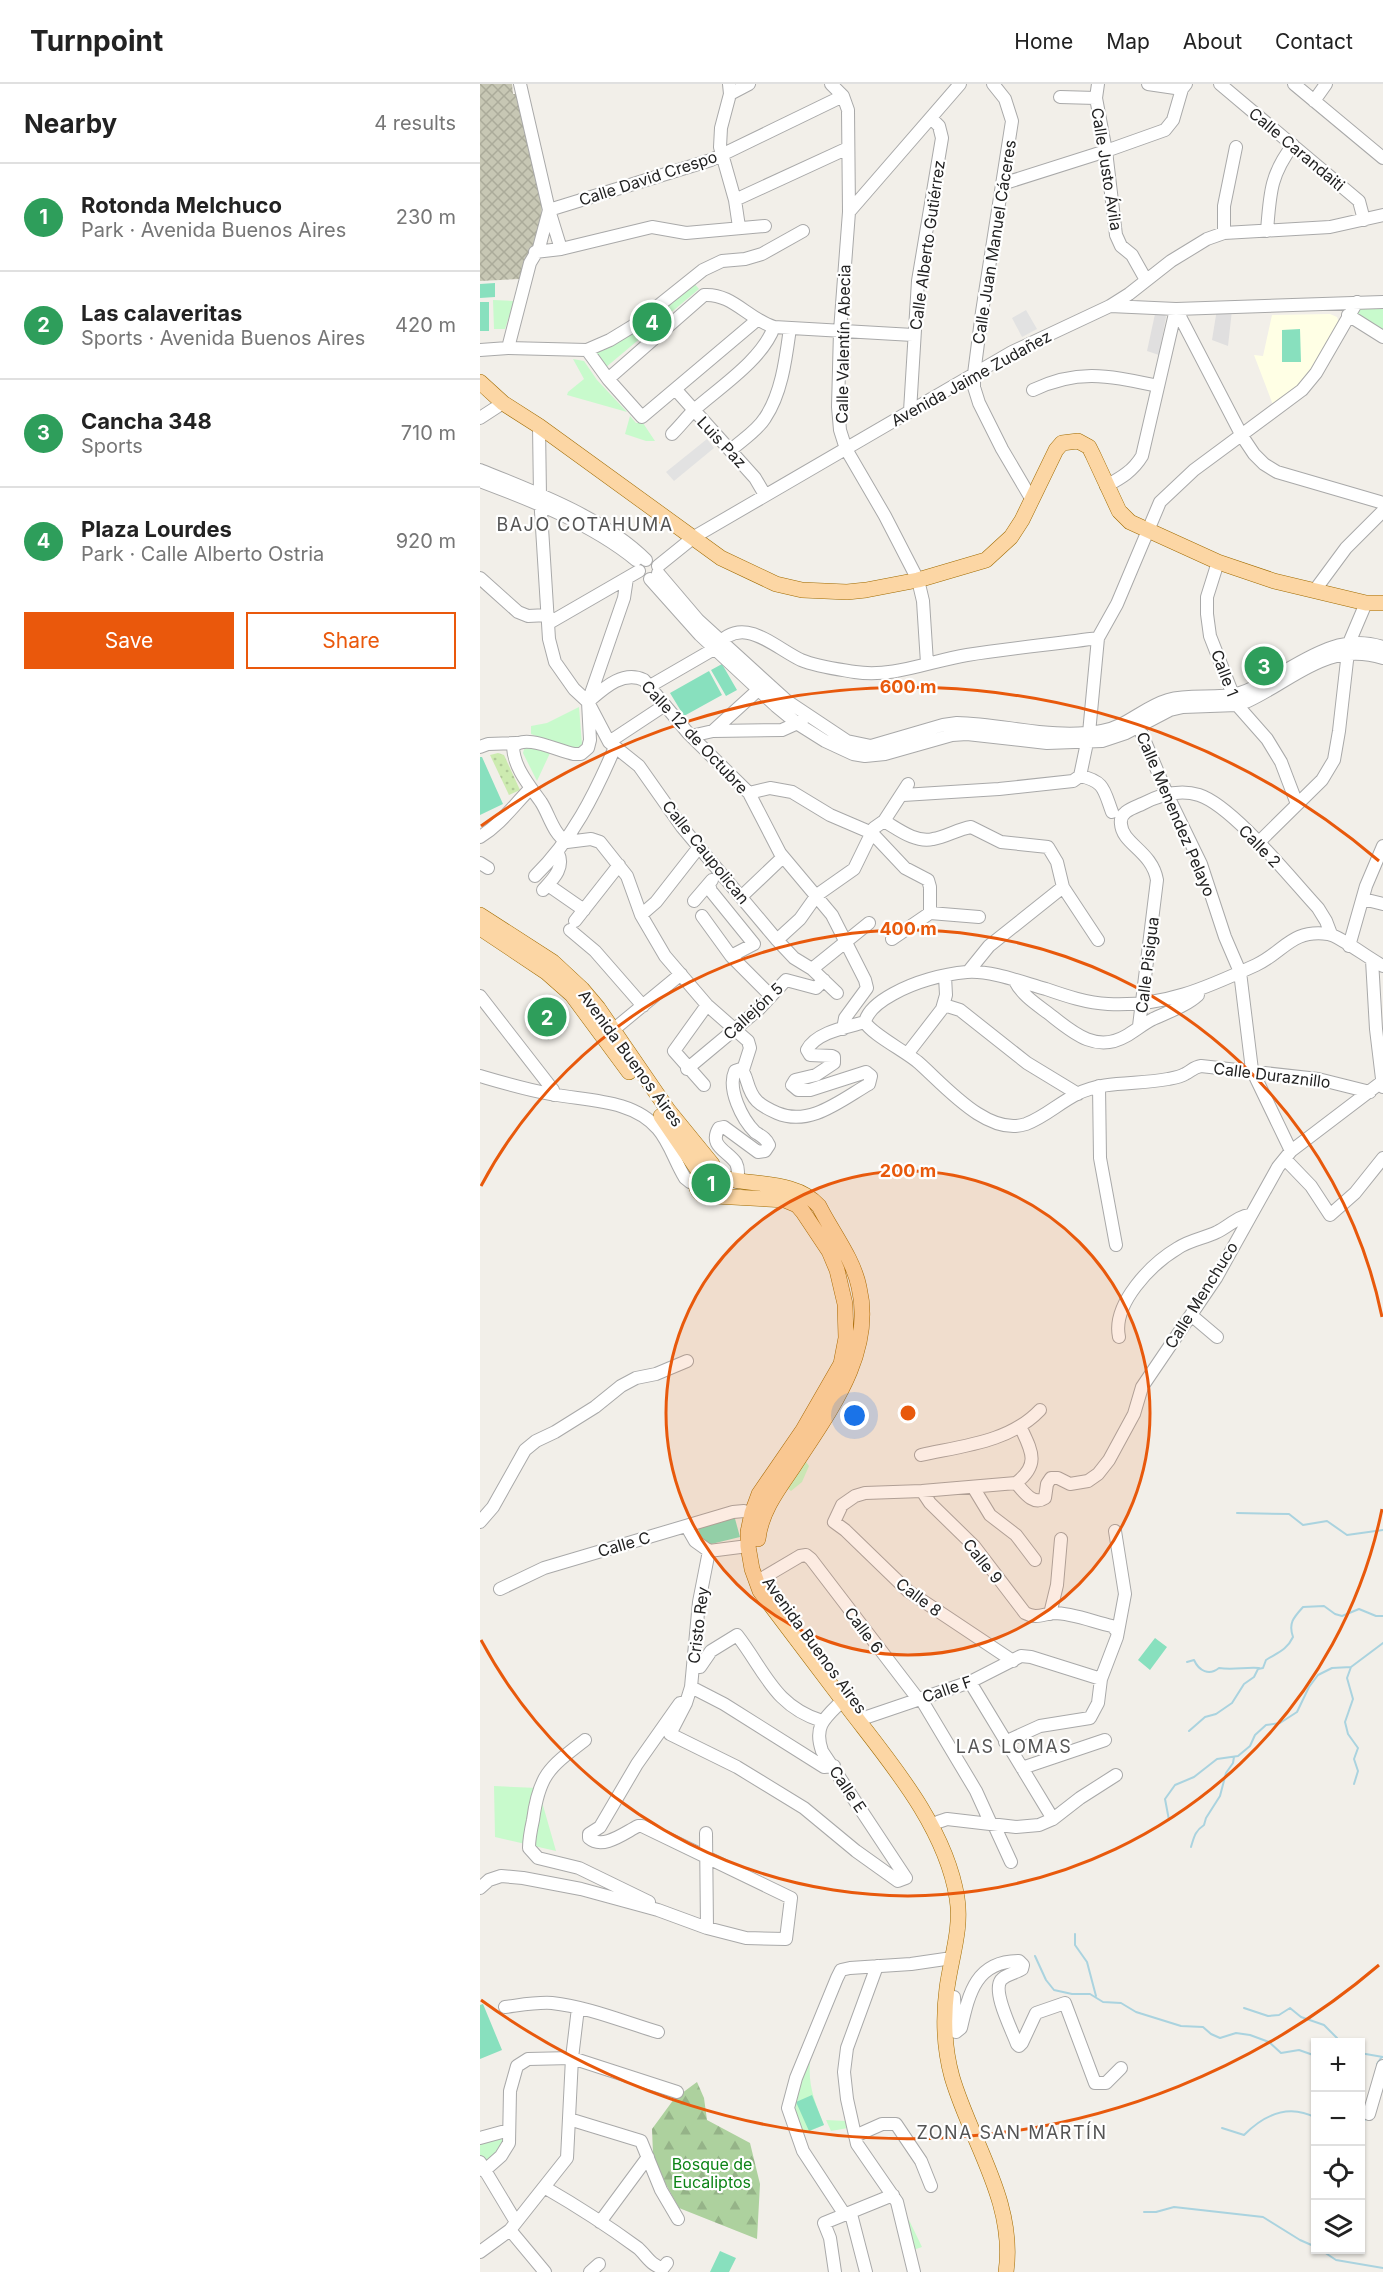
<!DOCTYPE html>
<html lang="en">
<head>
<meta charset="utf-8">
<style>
	:root { --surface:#fff; --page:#f2f2f2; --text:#222; --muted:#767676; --line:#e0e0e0; --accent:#ea580c }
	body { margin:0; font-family:Inter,sans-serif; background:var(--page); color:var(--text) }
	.controls { position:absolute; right:18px; bottom:18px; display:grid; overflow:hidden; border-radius:0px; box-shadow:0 2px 4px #0004 }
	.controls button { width:54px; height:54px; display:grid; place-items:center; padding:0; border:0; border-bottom:2px solid var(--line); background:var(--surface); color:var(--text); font:30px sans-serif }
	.you { position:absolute; left:375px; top:1332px; width:21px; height:21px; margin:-15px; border:4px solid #fff; border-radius:50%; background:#1a73e8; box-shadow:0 0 0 9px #1a73e833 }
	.badge { display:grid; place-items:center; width:39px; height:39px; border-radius:50%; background:var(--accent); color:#fff; font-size:20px; font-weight:700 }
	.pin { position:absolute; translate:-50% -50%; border:3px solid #fff; box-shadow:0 2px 6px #0006 }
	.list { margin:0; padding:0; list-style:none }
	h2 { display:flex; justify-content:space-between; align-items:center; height:78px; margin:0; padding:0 24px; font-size:26px }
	h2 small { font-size:20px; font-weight:400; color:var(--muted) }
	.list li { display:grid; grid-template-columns:39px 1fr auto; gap:18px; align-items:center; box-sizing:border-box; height:108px; padding:0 24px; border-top:2px solid var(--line) }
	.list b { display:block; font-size:22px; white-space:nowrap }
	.list p { margin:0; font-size:20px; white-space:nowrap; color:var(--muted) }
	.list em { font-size:20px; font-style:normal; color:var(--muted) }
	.actions { display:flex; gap:12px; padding:18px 24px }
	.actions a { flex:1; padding:14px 0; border:2px solid var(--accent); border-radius:0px; text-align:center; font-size:21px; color:var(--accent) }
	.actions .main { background:var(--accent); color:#fff }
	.icon { flex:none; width:33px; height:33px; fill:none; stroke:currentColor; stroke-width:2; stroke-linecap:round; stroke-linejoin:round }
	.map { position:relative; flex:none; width:903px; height:2188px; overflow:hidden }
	header { display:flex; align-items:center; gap:36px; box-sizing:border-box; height:84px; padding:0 30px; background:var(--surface); border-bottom:2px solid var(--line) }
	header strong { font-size:28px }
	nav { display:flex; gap:33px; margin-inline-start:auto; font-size:21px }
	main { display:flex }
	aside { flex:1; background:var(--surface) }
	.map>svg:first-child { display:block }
</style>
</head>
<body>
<header>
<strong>Turnpoint</strong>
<nav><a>Home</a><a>Map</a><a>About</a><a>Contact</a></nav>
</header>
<main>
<aside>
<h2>Nearby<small>4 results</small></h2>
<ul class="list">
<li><span class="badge" style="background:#2e9e5b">1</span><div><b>Rotonda Melchuco</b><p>Park · Avenida Buenos Aires</p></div><em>230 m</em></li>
<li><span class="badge" style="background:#2e9e5b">2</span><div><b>Las calaveritas</b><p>Sports · Avenida Buenos Aires</p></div><em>420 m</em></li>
<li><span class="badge" style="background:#2e9e5b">3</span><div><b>Cancha 348</b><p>Sports</p></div><em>710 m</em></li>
<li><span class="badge" style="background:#2e9e5b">4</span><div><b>Plaza Lourdes</b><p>Park · Calle Alberto Ostria</p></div><em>920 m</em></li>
</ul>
<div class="actions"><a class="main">Save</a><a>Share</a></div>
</aside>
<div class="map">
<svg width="903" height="2188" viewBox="0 0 903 2188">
	<defs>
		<pattern id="construction-cross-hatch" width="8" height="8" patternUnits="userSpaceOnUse" patternTransform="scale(1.5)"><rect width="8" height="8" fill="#c7c7b4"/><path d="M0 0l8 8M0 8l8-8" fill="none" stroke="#abab9a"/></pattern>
		<pattern id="grass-dots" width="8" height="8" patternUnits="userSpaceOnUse" patternTransform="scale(1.5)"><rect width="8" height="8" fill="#cdebb0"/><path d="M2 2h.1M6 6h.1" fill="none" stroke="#b0c997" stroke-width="1.8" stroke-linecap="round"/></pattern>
		<pattern id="forest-firs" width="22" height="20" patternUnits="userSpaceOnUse" patternTransform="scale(1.5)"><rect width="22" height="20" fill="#add19e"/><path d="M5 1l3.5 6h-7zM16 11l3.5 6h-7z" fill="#95b388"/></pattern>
	</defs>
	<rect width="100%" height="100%" fill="#f2efe9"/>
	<path fill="#e0dfdf" d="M737 225 752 226 748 262 732 256Z
		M675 230 685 231 686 233 679 271 667 267Z"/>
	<path fill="#ffffe5" d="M850 230 857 233 859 238 837 278 823 300 793 321 774 271 783 272 792 231Z"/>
	<path fill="url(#construction-cross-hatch)" d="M0 0H32L33 10H36L62 120 61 139 53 165 46 173 40 195 0 197Z"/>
	<path fill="url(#grass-dots)" d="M18 669 24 671 40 706 29 711 10 671Z"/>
	<path fill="url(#forest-firs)" d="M217 1998 224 2014 227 2036 270 2059 280 2100 277 2155 199 2124 184 2097 173 2070 172 2045 194 2015Z"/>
	<path fill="#c8facc" d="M212 197 219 205 125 284 116 271 118 264Z
		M13 216 34 217 25 245H14Z
		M880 220H903V250L876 232Z
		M93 275 104 277 117 296 147 328 87 311 88 308 104 295Z
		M150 332 156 339H163L175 357H166L145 350Z
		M99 623 102 660 97 665 92 666 51 650V642L67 639Z
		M45 662 70 669 57 697 43 669Z
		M224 1099a7 7 0 1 1 14 0a7 7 0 1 1-14 0Z
		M321 1371 329 1382 322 1398 311 1407 305 1402Z
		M14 1702 58 1704 76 1767 15 1753Z
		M326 1977 330 1978C328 2003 335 2018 344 2041L320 2051 311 2019Z
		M346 2036 366 2037 368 2044 351 2047Z
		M22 2052 25 2059 5 2081 0 2073V2057Z
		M429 2136 442 2163 433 2166 426 2137Z"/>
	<path fill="#88e0be" d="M15 199V213L0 214V200Z
		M0 218H9V247H0Z
		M820 245 821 278H802V246Z
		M794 566 803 582 774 599 764 583Z
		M242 580 257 606 246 612 231 586Z
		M229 587 242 611 204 632 190 609Z
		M0 673H2L23 720 0 731Z
		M66 911 88 943 68 956 47 923Z
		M254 1431 260 1453 223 1462 217 1440Z
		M675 1554 687 1563 670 1586 658 1576Z
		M3 1920 22 1966 0 1975V1921Z
		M332 2011 344 2041 329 2047 316 2018Z
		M240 2167 256 2174 249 2188H230Z"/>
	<path fill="#e2e2e2" d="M546 226 557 245 542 253 532 234Z
		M227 355 234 364 194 397 186 388Z"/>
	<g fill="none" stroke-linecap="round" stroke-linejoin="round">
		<path stroke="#aad3df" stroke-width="2" d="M757 1429 809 1430 823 1441 847 1437 867 1451 903 1446
			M707 1578 714 1576C719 1587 729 1592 739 1584 753 1586 766 1583 779 1584
			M871 1583 867 1594 873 1615 865 1638 868 1650 878 1664 874 1675 878 1687 874 1700
			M709 1647 725 1633 736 1630 752 1619 764 1600 774 1593 778 1585 783 1584 786 1576C797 1569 807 1566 813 1553 808 1539 814 1533 823 1523L844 1522 855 1530 862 1532 879 1525 896 1532H903
			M689 1736 685 1715 695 1701 714 1693 737 1675 758 1672 770 1662 775 1651 786 1641 800 1639 817 1628 829 1603 838 1591 852 1584 871 1583 903 1559
			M711 1763C714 1753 715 1747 724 1741L726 1734 740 1712 746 1689 753 1679 754 1673
			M595 1850V1861L607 1878 616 1912
			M555 1872 566 1896 574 1906 592 1910H610L623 1918 641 1919 656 1928 701 1942 723 1943 731 1950 740 1954 756 1949 770 1951 789 1958 801 1969 819 1966 836 1972
			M764 1924 788 1932 799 1931 810 1924 821 1933 844 1941 857 1954
			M880 1969 903 1973
			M897 1980 901 1974
			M880 2037 887 2035V2033
			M742 2044 764 2051C784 2031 808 2019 836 2034
			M664 2128H676L694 2123 783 2133 820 2156 836 2163
			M841 2166 856 2176 903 2184"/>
		<g stroke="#a9a9a9" stroke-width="14">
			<path id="minor" d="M249 0 250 10 241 44 240 63 255 116 259 143
				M351 0 363 12 368 26 369 128 360 247 358 323 360 346 366 365 405 432 438 496 443 517 447 579
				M513 0 525 15 532 37 502 228 494 290V303L499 319 522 365 552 416
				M618 0 616 14 626 67 636 151 641 162 652 171 666 196
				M668 0 702 5
				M740 0 879 117 884 136
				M814 0 903 74
				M250 10 269 0
				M580 13 616 14
				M834 17 846 0
				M522 100 626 67 685 46 693 36 702 5 706 0
				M255 116 368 64
				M369 128 480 0
				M787 147C790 110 790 91 813 61
				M744 149V122L756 63
				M81 165 69 126 231 76 363 12
				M55 168 81 165 172 143 206 149 285 142
				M630 222 696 225 903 218
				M696 225 762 352 774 370 784 380 797 388 900 418
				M868 231 903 253
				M28 264 50 179 59 164 69 126 40 0
				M0 266 28 264 107 266 130 256 153 242 223 186 242 177 265 175 282 170 323 147
				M107 266 128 295 162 333 277 236
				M128 295 224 211C252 209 268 235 294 243L433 251
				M196 306 275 394 285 411
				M553 306C599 284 630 292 678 302
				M430 327 438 197 462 54 459 42 452 35
				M0 334 23 319
				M59 342 60 412 69 555 75 578 94 605 108 618 129 658 159 682 202 743 297 856 314 874 332 885 357 909
				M192 350C200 342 207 333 214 326 240 303 282 276 294 243
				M251 366C262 356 277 347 285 334 302 309 306 273 310 244
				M0 386C55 408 124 434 166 476
				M0 397C53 417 112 440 156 476
				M626 402C641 394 653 387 662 372L696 225
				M738 478 727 513V530L730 552 757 621 787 655 801 678 817 720
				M178 482 214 453 532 268 630 222 649 210 691 177 727 155 744 149 850 143 903 131
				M178 489 218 536 307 617 367 657 391 662 463 641 477 639C525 640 573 656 622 647 646 643 664 623 688 616 711 609 737 616 760 609 809 593 847 545 903 563
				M0 494 38 528 48 532 68 531
				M147 494 144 514 108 618 110 656 108 664 101 670H94C77 667 45 649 33 663 34 684 49 701 61 718 69 730 73 750 87 758L111 755 120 758 147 792 161 831 185 872 227 921 268 957 270 964 263 986
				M170 495 220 551 296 622 318 640 345 657 373 670 385 672 405 670 472 651 487 650 567 659 622 657 646 649 690 626 703 623 757 621 768 617C815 595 847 557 903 574
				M835 506 866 464 902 428
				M69 539 159 487
				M170 602 234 565C261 528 292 562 321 576 338 583 357 585 375 588 413 594 450 577 487 571 531 564 575 560 618 554
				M109 617C124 604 143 586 164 596L208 649 269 709 300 769 352 831 385 896 387 904 365 934 363 945
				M656 636 687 710 721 780 745 853 760 888 772 986 811 1067
				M233 647 278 606
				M211 652 233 647 302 646 322 637
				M129 658 185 621
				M0 663 8 660 36 659
				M600 692C625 697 624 707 632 728
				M269 709 290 704 312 708 350 731 392 749 425 784 448 796 450 803V829
				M423 711 519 705 593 697 600 692 609 649 618 554 637 520 680 418 714 386 822 306 836 289 877 218
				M404 737C418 745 435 759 453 755 466 753 478 745 491 743L521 758 568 763 577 778 583 803 618 856
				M0 753C21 740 33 722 50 705
				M778 759 842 696 854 676 859 647 869 559 886 519
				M0 779 8 784
				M55 792C92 756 115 710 135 663
				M68 801 104 826
				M229 801 231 807 274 860 251 872
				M63 806C73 795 85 784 78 769
				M262 812 303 773
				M883 815 903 820
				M214 817 232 796
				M161 831 176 818 219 763
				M222 832 251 872 291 912
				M95 837 139 781
				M90 846 115 867 163 922
				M412 855 450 829 499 833
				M297 856 320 835 337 811 374 785 394 744 404 737 428 700
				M869 862 886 802 903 762
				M892 876 896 945 903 1003
				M332 885 389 839
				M488 888 509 862 583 803
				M535 897C542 911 556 920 568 929 591 947 615 970 646 952 655 947 663 940 673 935 688 928 706 922 718 911
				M0 912 73 1006 74 1011
				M464 921 480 926 547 979 598 1010
				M659 942 677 796C672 767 642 760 641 740 639 728 653 724 662 720 679 711 700 705 719 711 753 722 812 796 838 824L846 837 851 850
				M133 946 201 890
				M428 969 462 925 466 911 465 892
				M207 985 279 925 306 896 336 904 344 896
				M0 992C24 999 47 1006 71 1010 107 1017 153 1015 178 1045 190 1059 195 1078 205 1094L210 1098H216
				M224 1001 194 967 227 921
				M619 1002 620 1074 636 1161
				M890 1008 838 995 721 982C714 983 711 987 705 990 700 993 693 994 688 995 658 1001 625 996 597 1010 579 1019 565 1033 546 1040 508 1053 465 1002 439 979 427 968 391 950 385 938 388 925 402 916 413 910 434 898 463 890 487 888 510 886 544 899 566 905 586 912 607 919 628 920 684 923 726 904 776 881 804 868 811 845 848 850 858 851 891 876 903 882
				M805 1075 831 1102 850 1131 875 1109 903 1074
				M257 1098C258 1091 259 1085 256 1079 248 1067 228 1062 239 1044L244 1043 278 1068 285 1067 289 1061C286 1054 281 1052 275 1048 262 1035 247 1005 255 987L261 985C268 991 266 1006 277 1017 282 1022 290 1026 297 1029 330 1043 361 1016 389 1000L391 992 386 988 330 1006H318L312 1001 315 996 336 991 354 979V973L352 972 330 971 327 966C336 948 368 943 385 938
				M711 1231 737 1253
				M639 1253C632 1220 671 1180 698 1164 710 1156 725 1154 737 1148 748 1143 758 1132 770 1131
				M441 1371C482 1362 530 1358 560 1326
				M536 1399C544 1408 553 1422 565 1414L567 1400 571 1394H578L590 1400 608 1397 618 1390 629 1376 654 1330 662 1303 736 1194 798 1083 811 1067 903 997
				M493 1403 510 1431 536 1451 555 1476
				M442 1407 450 1419 494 1462 545 1529C556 1535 563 1530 574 1529 592 1529 614 1538 632 1542L637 1547
				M0 1438 13 1423 45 1366 56 1357 75 1348 115 1323 141 1302 156 1294 176 1290 207 1277
				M207 1443 215 1457 229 1467
				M229 1467 219 1518 211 1603 206 1619 190 1650 257 1683 324 1724 376 1767 418 1797 426 1794 342 1667C333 1641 346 1633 363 1616
				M229 1467 268 1462
				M276 1498 320 1472 326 1471 331 1475 438 1615
				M20 1505 64 1484 253 1428 264 1427 272 1429
				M570 1530 577 1501 581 1455
				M533 1577 428 1507 365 1446 354 1438 362 1421 375 1412 385 1409 442 1407 536 1399C561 1380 551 1366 540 1342
				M213 1583H220L231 1567 257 1551C285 1587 294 1622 342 1637
				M490 1598 573 1735
				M211 1603 244 1620 344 1683 354 1682
				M441 1615 496 1707 511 1740
				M387 1633 490 1598 541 1572 551 1573 621 1595
				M105 1656C70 1683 59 1690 53 1736 51 1745 49 1755 49 1764L58 1774 99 1784 169 1818
				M525 1658 560 1642 610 1634 618 1619 621 1595 637 1553 645 1510 635 1447
				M542 1684 625 1656
				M458 1738 467 1735 536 1743 559 1741 573 1735 600 1714 636 1691
				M514 1741 531 1778
				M226 1749 227 1844
				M0 1804 9 1796 21 1792 43 1794 101 1805 178 1826 227 1844 266 1854 306 1855 311 1814 162 1742H158C144 1749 123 1766 109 1754V1750L120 1743 157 1680 195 1626 200 1619H206
				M397 1882 367 1964 364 1988 367 2015 377 2060 417 2118 434 2188
				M474 1913 476 1948 481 1944C489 1909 496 1877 539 1877L543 1881 542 1885C536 1889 526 1890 521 1896 512 1908 532 1946 537 1960L539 1962 542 1959 556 1929 585 1919 615 1999H626L641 1984
				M25 1923C41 1921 56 1918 72 1919 108 1923 144 1938 178 1948
				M889 2030 903 1982
				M89 2035 161 2057 181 2106 198 2135
				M375 2052 402 2040H416L441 2077 451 2102
				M0 2054 29 2046
				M0 2078 36 2138
				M4 2087 21 2072 29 2059 30 2007 37 1982 48 1975 92 1974 197 2008
				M64 2103C97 2122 128 2142 158 2164 166 2171 171 2182 183 2184L187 2179
				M371 2130 386 2188
				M365 2131 323 2067 308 2024 316 1994 357 1894 361 1886 370 1884 431 1880 472 1874
				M120 2138 168 2073
				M30 2146 65 2188
				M0 2168 30 2146 87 2074 92 1974 98 1924
				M110 2188 119 2180
				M355 2188 350 2154 344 2139 413 2111"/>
		</g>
		<g stroke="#a06b00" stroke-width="16">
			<path id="major" d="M0 298 23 319 59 342 241 474 296 500 322 506 367 508 386 506 438 496 506 476 531 453 542 436 576 366 582 359 598 357 609 363 613 371 639 427 650 438 738 478 794 497 886 519H903
				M0 831 73 878 102 905 118 924 188 1026 232 1080 234 1085
				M0 844 66 888 92 911 149 988
				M181 1032 220 1089
				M216 1099a14 14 0 1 1 28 0a14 14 0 1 1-28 0Z
				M244 1094C275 1102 316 1096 339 1122 352 1148 373 1174 379 1203 395 1270 348 1329 314 1382 299 1404 281 1427 278 1455
				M234 1112 305 1116 317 1121 323 1128 349 1167 357 1186 365 1220 366 1254 361 1280 323 1346 279 1410 272 1429 268 1448V1462L272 1485 280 1507C311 1548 342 1589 373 1630 414 1683 466 1745 477 1814 482 1844 471 1874 467 1904 463 1934 464 1964 472 1993 491 2058 536 2118 526 2188"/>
		</g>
		<use href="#minor" stroke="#fff" stroke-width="12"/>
		<use href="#major" stroke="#fcd6a4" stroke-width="15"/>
	</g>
	<circle cx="428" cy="1329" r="242" fill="#e8590c" fill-opacity=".12"/>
	<g fill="none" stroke="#e8590c" stroke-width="3">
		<circle cx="428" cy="1329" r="242"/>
		<path d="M902 1425A484 484 0 0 1 1 1556M1 1102A484 484 0 0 1 902 1233"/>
		<path d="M899 1881A726 726 0 0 1 1 1916M1 742A726 726 0 0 1 899 777"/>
	</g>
	<g text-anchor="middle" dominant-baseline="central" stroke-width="4.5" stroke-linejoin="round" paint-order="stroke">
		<g font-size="16" fill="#222" stroke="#fff">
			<text transform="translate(817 65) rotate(40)">Calle Carandaiti</text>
			<text transform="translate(627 85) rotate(81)">Calle Justo Ávila</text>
			<text transform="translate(168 94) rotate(-18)">Calle David Crespo</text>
			<text transform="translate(514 158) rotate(-81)">Calle Juan Manuel Cáceres</text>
			<text transform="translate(447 161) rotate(-82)">Calle Alberto Gutiérrez</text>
			<text transform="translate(363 260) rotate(-89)">Calle Valentín Abecia</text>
			<text transform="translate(491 294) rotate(-29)">Avenida Jaime Zudañez</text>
			<text transform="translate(242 358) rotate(47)">Luis Paz</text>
			<text transform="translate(745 589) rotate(69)">Calle 1</text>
			<text transform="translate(215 653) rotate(47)">Calle 12 de Octubre</text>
			<text transform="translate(696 730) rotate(67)">Calle Menendez Pelayo</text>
			<text transform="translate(780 762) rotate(46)">Calle 2</text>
			<text transform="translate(226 768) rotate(51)">Calle Caupolican</text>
			<text transform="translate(667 881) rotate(-83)">Calle Pisigua</text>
			<text transform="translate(273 927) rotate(-43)">Callejón 5</text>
			<text transform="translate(151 974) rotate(54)">Avenida Buenos Aires</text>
			<text transform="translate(792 991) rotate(7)">Calle Duraznillo</text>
			<text transform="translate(721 1211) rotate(-58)">Calle Menchuco</text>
			<text transform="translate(144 1460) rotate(-16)">Calle C</text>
			<text transform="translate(503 1477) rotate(51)">Calle 9</text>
			<text transform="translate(439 1513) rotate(37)">Calle 8</text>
			<text transform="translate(218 1541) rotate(-83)">Cristo Rey</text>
			<text transform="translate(384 1546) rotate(53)">Calle 6</text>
			<text transform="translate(335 1561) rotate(54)">Avenida Buenos Aires</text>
			<text transform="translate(467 1605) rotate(-19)">Calle F</text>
			<text transform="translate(368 1705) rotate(56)">Calle E</text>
		</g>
		<g font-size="16" fill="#0c8416" stroke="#fff">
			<text x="232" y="2080">Bosque de<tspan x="232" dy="18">Eucaliptos</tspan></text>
		</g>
		<g font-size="18" letter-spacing="1.5" fill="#555" stroke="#fff">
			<text x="105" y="440">BAJO COTAHUMA</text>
			<text x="534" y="1662">LAS LOMAS</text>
			<text x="532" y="2048">ZONA SAN MARTÍN</text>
		</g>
	</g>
	<circle cx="428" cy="1329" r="9" fill="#e8590c" stroke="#fff" stroke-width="3"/>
	<g font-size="18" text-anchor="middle" font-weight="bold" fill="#e8590c" stroke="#fff" stroke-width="4.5" stroke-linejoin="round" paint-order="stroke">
		<text x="428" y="609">600 m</text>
		<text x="428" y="851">400 m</text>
		<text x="428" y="1093">200 m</text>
	</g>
</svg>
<div class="controls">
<button>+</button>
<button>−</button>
<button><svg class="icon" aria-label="locate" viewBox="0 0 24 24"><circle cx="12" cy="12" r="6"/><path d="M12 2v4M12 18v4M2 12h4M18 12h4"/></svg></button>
<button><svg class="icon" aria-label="layers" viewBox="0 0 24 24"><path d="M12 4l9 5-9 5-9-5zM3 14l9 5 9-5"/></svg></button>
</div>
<div class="you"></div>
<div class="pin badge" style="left:231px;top:1099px;background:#2e9e5b">1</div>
<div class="pin badge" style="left:67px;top:933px;background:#2e9e5b">2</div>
<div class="pin badge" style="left:784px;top:582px;background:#2e9e5b">3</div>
<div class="pin badge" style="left:172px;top:238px;background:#2e9e5b">4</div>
</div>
</main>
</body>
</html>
